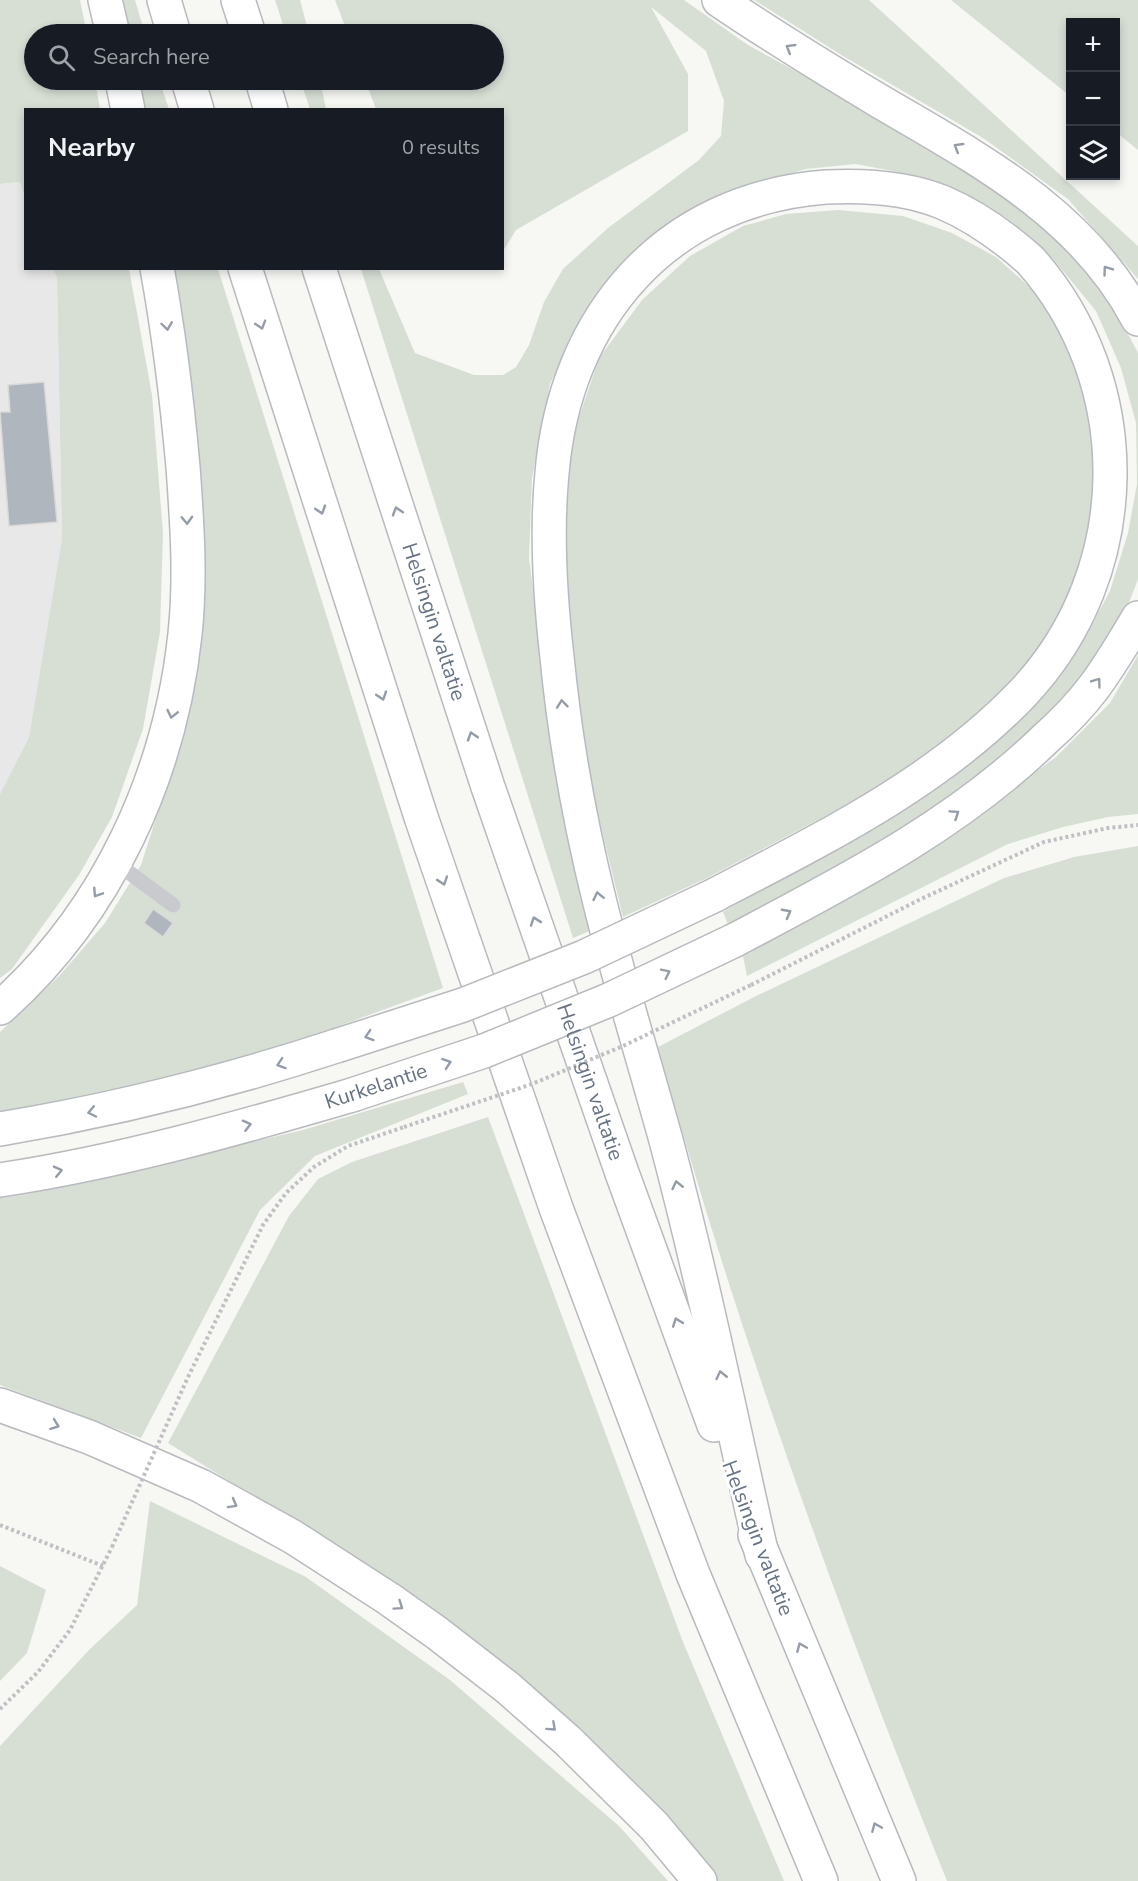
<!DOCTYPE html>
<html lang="en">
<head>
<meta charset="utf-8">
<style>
	:root { --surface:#171b24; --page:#20242c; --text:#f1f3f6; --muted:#9ea1a6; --line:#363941 }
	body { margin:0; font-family:"Nunito Sans",sans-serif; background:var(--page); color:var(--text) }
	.controls { position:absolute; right:18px; top:18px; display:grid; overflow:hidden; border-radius:0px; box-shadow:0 3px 9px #0003 }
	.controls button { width:54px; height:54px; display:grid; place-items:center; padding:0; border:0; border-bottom:2px solid var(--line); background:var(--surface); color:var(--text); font:30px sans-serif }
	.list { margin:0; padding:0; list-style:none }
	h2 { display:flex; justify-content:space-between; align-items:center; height:78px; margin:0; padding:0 24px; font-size:26px }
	h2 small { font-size:20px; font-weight:400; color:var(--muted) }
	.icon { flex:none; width:33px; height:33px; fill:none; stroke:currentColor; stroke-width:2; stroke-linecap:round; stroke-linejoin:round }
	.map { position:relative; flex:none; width:1138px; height:1881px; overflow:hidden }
	.search { position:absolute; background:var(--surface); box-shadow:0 3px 9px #0003; left:24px; top:24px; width:480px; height:66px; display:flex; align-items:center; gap:15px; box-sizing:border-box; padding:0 21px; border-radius:33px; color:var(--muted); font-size:22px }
	.panel { position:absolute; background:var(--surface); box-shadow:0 3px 9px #0003; left:24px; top:108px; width:480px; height:162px; border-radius:0px }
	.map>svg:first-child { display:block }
</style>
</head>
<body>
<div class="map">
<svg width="1138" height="1881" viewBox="0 0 1138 1881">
	<rect width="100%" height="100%" fill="#f7f7f4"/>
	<path fill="#e8e8e8" d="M20 182 25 197 26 268 53 269 57 278 62 538 29 737 0 794V184Z"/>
	<path fill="#d7dfd5" d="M0 0H80L87 34H34V80H95L100 109 26 110 25 197 20 182 0 184Z
		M121 0H135L145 34H128Z
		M275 0H300L309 34H286Z
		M335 0H684L748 45 918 138 1012 197 1067 244 1109 298 1138 353V579C1119 635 1083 679 1043 721 1033 732 1023 744 1011 753 927 823 824 873 728 924L723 912 838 847 930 791 999 739 1050 688 1083 641 1110 591 1128 533 1137 484 1136 423 1121 368 1096 311 1053 259 1005 217 954 190 908 174 856 164 806 169 751 185 690 212 636 249 601 287 577 326 550 384 532 478 529 558 552 739 590 931 573 938 361 269H379L415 353 474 375H503L516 367 529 345 544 302 563 269 608 228 699 160 721 136 724 101 706 51 651 7 688 74V131L516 230 503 251 502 110 376 109 365 80H494V34H348Z
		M754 0H869L1138 246V279L1068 199 983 138 843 56Z
		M951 0H1138V150L1116 132V22H1070V96Z
		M136 80H159L169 109H141Z
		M300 80H320L326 109H310Z
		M838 210 903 216 952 233 996 257 1043 299 1067 332 1100 426 1085 559 1058 623 1006 688 947 740 873 791 707 878 623 917 597 811 577 694 568 603 565 527 573 435 599 358 642 300 690 256 743 226 786 214Z
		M53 269H129L152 395 163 533 160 632 143 729 112 817 79 875 12 969 0 978V794L29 737 62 538 57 278Z
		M171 269H218L443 988 246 1060 0 1113V1032L60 975 105 923 141 865 179 746Z
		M1138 655V814L1108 817 1063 827 1008 844 747 976 743 956 873 884 975 816 1056 757 1110 703Z
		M1138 846V1881H947C837 1608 737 1331 658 1047L756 996 1004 878 1074 857Z
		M463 1082 468 1094 315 1156 260 1210 141 1438 0 1385V1198L23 1195 303 1130Z
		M488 1117 683 1642 784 1881H718L654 1809 581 1733 494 1656 353 1558 168 1443 289 1216 318 1179 352 1162Z
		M150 1501 306 1577 450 1680 619 1826 668 1881H0V1746L90 1649 137 1605Z
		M0 1566 46 1590 27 1653 0 1681Z"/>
	<path fill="#b0b6bd" stroke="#d9d9d7" stroke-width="1.5" d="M44 382 57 522 9 526 0 412H10L8 385Z
		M153 909 173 923 163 937 144 923Z"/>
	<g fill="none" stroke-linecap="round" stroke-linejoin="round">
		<g stroke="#b8babe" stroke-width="36">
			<g id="highway">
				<path d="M105 0 113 34"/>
				<path d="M164 0 174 34"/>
				<path d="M238 0 249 34"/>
				<path d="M719 0C772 36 826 69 881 102 980 160 1083 214 1138 319"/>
				<path d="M122 80 128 110"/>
				<path d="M188 80 197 110"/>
				<path d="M262 80 271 110"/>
				<path d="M245 268 421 817 556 1208 693 1574 821 1881"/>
				<path id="s1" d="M319 268 488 787 622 1173 714 1425"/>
				<path d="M715 895C822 839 937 783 1022 694 1138 572 1138 381 1030 260 1003 236 975 216 942 202 905 187 865 185 826 187 665 199 565 317 552 473 546 534 550 596 557 657 565 739 580 823 600 903 620 984 645 1064 667 1144 703 1280 731 1418 762 1555"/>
				<path d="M735 940C844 882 954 827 1044 740 1062 724 1079 707 1094 687 1110 665 1124 642 1138 618"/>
				<path d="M0 1008C107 913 170 776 185 634 191 579 187 522 183 467 177 400 169 334 157 268"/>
				<path d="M0 1129C114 1110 226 1082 336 1046"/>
				<path d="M0 1180C119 1162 236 1129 352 1095"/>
				<path d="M0 1405 89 1437 201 1486 293 1537 389 1599 437 1633 508 1688 568 1741 654 1826 700 1881"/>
				<path d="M755 1535 899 1881"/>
			</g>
		</g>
		<path stroke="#bfc0c3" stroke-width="4" stroke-dasharray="3 3" stroke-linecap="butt" d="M751 985 919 900 1044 842 1108 828 1138 825
			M188 1377 263 1225 286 1193 314 1167 348 1146 404 1127
			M0 1525 103 1566
			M0 1709 38 1672 70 1630 112 1547"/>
		<path stroke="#c8cace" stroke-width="15" d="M115 862 173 905"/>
		<use href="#highway" stroke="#fff" stroke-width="33"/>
		<g stroke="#b8babe" stroke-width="36" stroke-linecap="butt">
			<path id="highway-bridge" d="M336 1046 463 1005 584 957 715 895
				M352 1095 484 1051 609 1000 735 940"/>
		</g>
		<path stroke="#bfc0c3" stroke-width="4" stroke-dasharray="3 3" stroke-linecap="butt" d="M404 1127 532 1084 623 1046 751 985
			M112 1547 188 1377"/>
		<use href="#highway-bridge" stroke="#fff" stroke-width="33"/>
	</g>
	<defs><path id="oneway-chevron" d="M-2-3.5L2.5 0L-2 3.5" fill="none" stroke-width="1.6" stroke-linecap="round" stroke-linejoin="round" transform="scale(1.5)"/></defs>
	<g stroke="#949caa">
		<use href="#oneway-chevron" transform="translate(790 48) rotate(-149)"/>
		<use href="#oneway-chevron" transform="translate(958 147) rotate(-149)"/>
		<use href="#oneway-chevron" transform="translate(1107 270) rotate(-126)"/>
		<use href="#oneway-chevron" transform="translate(261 325) rotate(73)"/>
		<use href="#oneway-chevron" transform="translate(167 326) rotate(82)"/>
		<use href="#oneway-chevron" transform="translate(321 510) rotate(72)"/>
		<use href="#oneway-chevron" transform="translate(397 511) rotate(-108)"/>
		<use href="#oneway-chevron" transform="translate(187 520) rotate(88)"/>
		<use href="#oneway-chevron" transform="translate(1097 682) rotate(-54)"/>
		<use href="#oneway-chevron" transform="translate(382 696) rotate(72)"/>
		<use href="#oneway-chevron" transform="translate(562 704) rotate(-96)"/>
		<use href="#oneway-chevron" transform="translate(172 714) rotate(103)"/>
		<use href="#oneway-chevron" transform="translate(472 736) rotate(-108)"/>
		<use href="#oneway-chevron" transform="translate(955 814) rotate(-34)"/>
		<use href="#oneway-chevron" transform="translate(443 881) rotate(71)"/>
		<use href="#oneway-chevron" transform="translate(97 893) rotate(123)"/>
		<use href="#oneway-chevron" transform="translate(598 896) rotate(-102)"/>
		<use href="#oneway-chevron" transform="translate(787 913) rotate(-28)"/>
		<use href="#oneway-chevron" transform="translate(535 921) rotate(-109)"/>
		<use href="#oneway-chevron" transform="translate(666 973) rotate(-26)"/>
		<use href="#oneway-chevron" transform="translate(369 1036) rotate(162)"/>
		<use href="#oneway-chevron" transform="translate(447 1063) rotate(-19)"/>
		<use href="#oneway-chevron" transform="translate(281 1064) rotate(162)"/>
		<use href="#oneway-chevron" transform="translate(92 1112) rotate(168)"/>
		<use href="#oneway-chevron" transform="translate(247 1125) rotate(-14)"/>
		<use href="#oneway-chevron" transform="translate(58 1171) rotate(-13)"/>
		<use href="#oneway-chevron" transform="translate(677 1185) rotate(-103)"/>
		<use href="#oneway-chevron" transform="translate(677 1322) rotate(-110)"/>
		<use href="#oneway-chevron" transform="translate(721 1375) rotate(-103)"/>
		<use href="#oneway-chevron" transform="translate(55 1425) rotate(20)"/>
		<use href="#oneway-chevron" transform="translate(233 1504) rotate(29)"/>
		<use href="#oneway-chevron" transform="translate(399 1606) rotate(35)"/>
		<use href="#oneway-chevron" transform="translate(801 1647) rotate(-113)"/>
		<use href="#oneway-chevron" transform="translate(552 1727) rotate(42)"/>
		<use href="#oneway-chevron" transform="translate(876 1827) rotate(-113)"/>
	</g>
	<g text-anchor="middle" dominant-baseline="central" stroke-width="6" stroke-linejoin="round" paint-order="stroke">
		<g font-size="21" fill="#667286" stroke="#fff">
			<text stroke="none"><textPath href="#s1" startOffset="372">Helsingin valtatie</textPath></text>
			<text stroke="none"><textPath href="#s1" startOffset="858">Helsingin valtatie</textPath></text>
			<text transform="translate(376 1086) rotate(-18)">Kurkelantie</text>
			<text transform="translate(758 1538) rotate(69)">Helsingin valtatie</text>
		</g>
	</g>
</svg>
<div class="controls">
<button>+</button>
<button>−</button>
<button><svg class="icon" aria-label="layers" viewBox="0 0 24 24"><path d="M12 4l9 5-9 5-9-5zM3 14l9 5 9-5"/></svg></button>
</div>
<div class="search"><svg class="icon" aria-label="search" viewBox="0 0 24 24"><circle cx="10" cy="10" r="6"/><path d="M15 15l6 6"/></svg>Search here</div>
<section class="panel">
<h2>Nearby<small>0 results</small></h2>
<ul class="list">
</ul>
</section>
</div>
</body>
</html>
